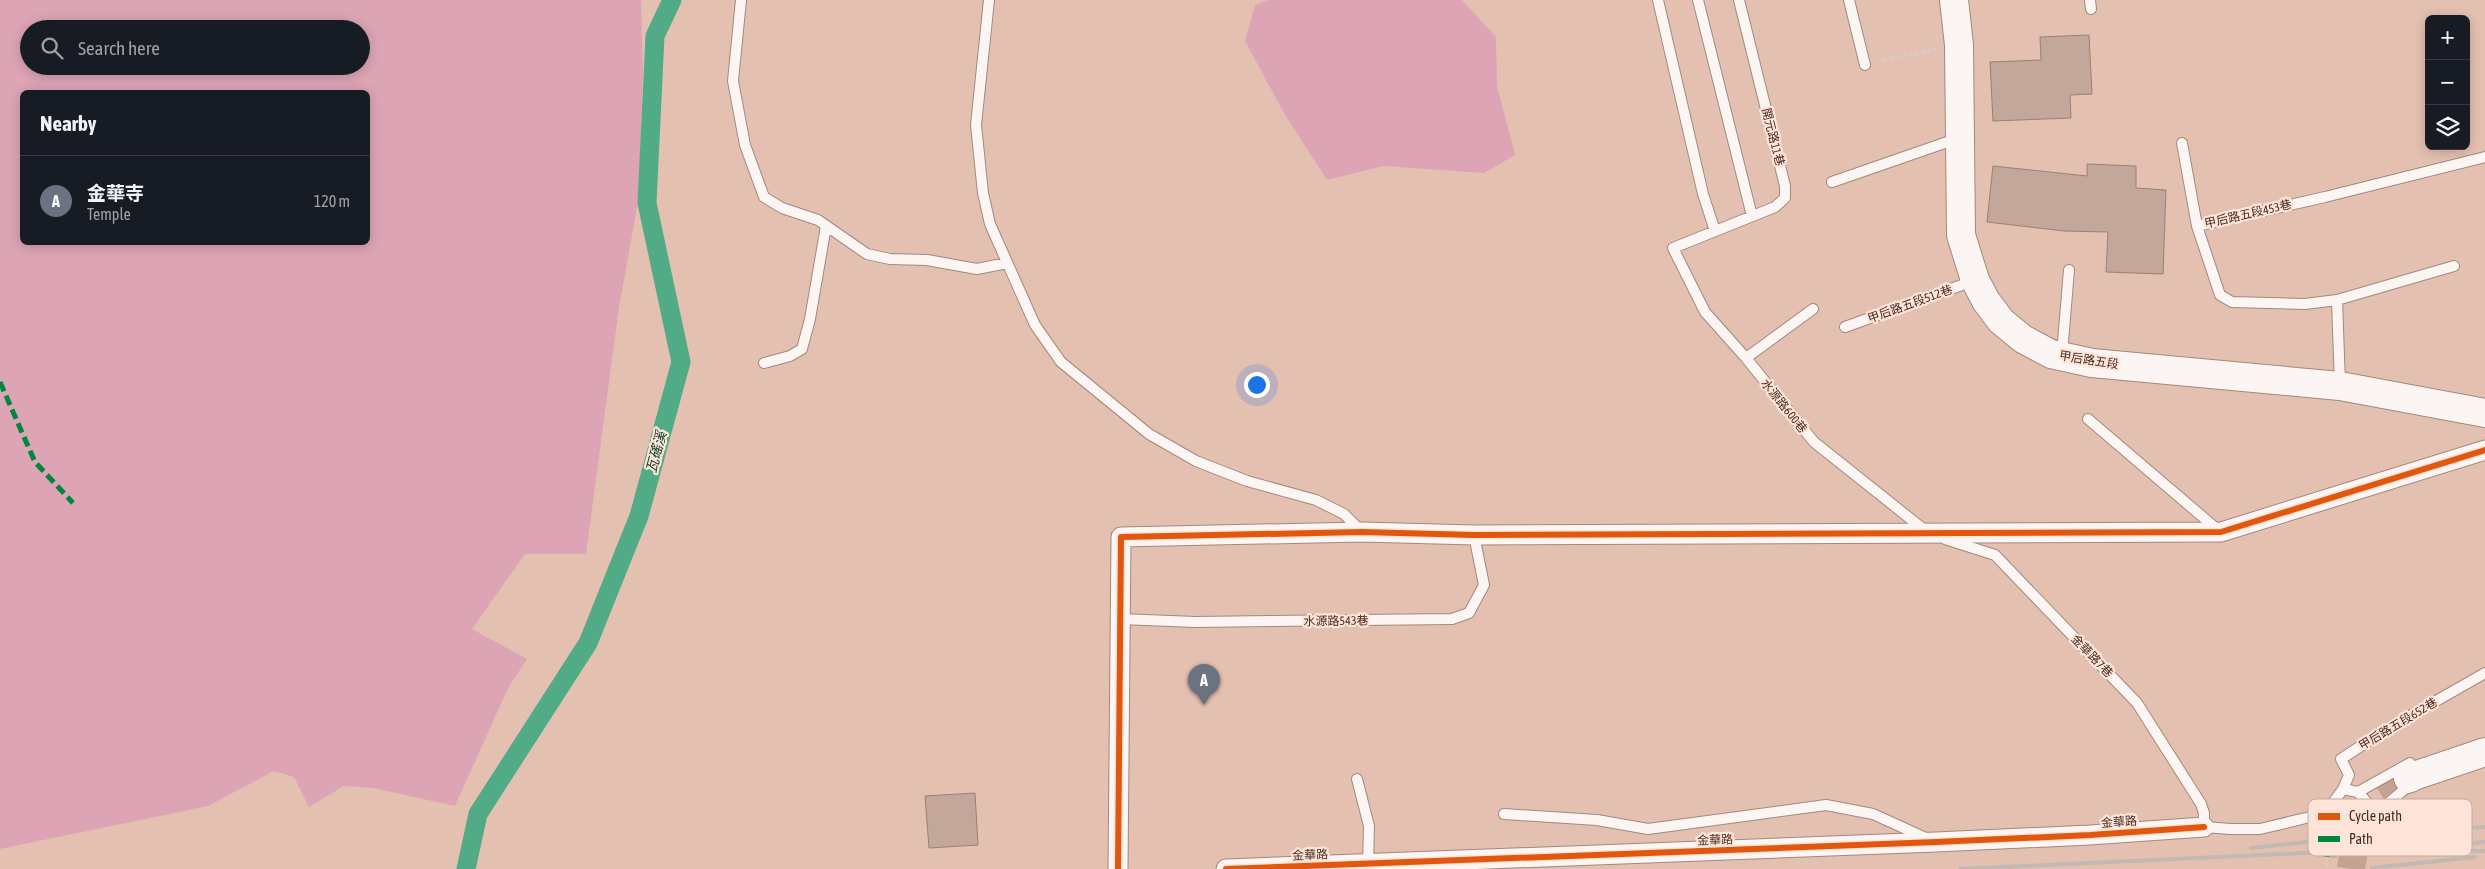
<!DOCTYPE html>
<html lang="en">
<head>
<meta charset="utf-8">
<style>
	:root { --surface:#171b24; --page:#242831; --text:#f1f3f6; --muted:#9ea1a6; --line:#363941; --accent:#1a73e8 }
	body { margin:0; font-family:"Asap Condensed","Noto Sans TC",sans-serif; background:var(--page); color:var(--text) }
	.controls { position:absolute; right:15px; top:15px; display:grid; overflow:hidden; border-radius:8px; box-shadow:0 2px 12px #0003 }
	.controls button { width:45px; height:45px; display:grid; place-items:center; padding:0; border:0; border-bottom:1px solid var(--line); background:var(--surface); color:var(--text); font:25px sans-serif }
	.you { position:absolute; left:1256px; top:384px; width:18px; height:18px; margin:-12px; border:4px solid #fff; border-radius:50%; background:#1a73e8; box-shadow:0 0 0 8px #1a73e833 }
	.badge { display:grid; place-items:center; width:32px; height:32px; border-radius:50%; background:var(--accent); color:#fff; font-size:16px; font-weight:700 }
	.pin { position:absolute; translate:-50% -41px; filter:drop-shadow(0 1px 2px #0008) }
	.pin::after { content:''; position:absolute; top:26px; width:18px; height:15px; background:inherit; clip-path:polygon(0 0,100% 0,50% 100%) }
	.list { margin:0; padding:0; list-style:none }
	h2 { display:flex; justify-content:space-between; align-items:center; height:65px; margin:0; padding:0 20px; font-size:21px }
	h2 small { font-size:16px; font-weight:400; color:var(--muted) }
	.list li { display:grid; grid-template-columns:32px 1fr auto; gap:15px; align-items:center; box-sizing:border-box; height:90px; padding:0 20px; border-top:1px solid var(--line) }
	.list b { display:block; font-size:19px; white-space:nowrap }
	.list p { margin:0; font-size:16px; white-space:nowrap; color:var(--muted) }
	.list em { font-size:16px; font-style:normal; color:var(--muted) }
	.icon { flex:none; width:28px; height:28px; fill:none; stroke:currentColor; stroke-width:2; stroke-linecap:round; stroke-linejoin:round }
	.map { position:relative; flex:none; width:2485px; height:869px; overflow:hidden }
	.search { position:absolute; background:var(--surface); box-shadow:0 2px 12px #0003; left:20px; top:20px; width:350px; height:55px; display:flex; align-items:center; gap:12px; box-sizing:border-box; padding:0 18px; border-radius:28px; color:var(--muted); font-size:19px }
	.panel { position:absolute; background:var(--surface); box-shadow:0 2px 12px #0003; left:20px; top:90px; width:350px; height:155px; border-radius:8px }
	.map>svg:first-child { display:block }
</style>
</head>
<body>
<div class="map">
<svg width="2485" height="869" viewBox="0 0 2485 869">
	<rect width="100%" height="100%" fill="#e4c0b1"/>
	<path fill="#dca4b4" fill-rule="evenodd" d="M0 0H641L643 71 639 197 619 307 586 554H525L472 629 527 659 508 688 455 806 373 788 344 786 309 807 294 777 274 771 208 806 0 849ZM29 29H361V66H29ZM22 92H368V242H22Z
		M1268 0H1462L1496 37 1497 86 1515 155 1484 173 1384 166 1327 180 1284 113 1245 41 1255 5Z"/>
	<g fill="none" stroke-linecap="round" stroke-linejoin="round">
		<path stroke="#50ab86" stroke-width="19" d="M466 869 478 814 588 643 639 516 681 362 647 203 655 36 672 0"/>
	</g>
	<path fill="#c3a79b" stroke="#9a8074" d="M2089 35 2092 94 2070 95 2071 118 1993 121 1990 62 2041 60 2040 37Z
		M2087 164 2136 166V188L2166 190 2163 274 2106 272 2108 232 2064 231 1987 222 1993 166 2087 176Z
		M975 793 978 845 929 848 925 796Z"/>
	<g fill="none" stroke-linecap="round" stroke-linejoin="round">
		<path stroke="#c4a294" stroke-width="19" stroke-dasharray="19 9" stroke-linecap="butt" d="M2327 857 2330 829"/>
		<path stroke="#c4a294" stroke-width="28" stroke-dasharray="28 14" stroke-linecap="butt" d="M2351 869 2359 817 2377 798 2408 778"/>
		<g stroke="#a3887c" stroke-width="12">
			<path id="lane" d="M741 0 733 81 745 145 764 197 782 208 818 220 867 254 890 259 927 260 977 269 1007 263
				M989 0 976 125 983 193 990 224 1035 325 1061 362 1149 434 1196 461 1247 481 1316 500 1344 514 1361 531
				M1658 0 1703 194 1715 231
				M1698 0 1752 216
				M1739 0 1785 186V198L1775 207 1673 248 1705 312 1746 358 1814 442 1927 532
				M1849 0 1865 65
				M2090 0 2091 9
				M2182 143 2197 226
				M1832 182 1959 138
				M2454 266 2337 300 2305 304 2232 302 2220 295 2197 226 2325 197 2485 157
				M2337 300 2340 385
				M1845 327 1973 281
				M2062 354 2069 270
				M1746 358 1813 309
				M764 363 790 356 802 349 810 319 826 226
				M2088 419 2218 530
				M1945 539 1995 555 2137 703 2201 804 2204 813V827L2231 829H2260L2310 817 2327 811 2343 789 2358 792 2376 813 2405 789 2415 786
				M1120 619 1195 622 1452 619 1469 613 1484 585 1474 535
				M1357 779 1369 826 1368 864
				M2343 789 2349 775 2341 759 2387 729 2485 673
				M2358 792 2410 763
				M1504 814 1597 820 1648 829 1826 805 1873 814 1928 839"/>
		</g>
		<g stroke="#a3887c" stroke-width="21">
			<path id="street" d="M1118 869 1121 537 1362 532 1474 535 2221 532 2485 450
				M1226 869 1936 842 2090 835 2204 827"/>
		</g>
		<g stroke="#a3887c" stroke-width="30">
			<path id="secondary" d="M1954 0 1959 45 1961 235 1975 280 1986 301 2001 321 2023 339 2051 354 2092 363 2340 386 2485 413
				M2408 778 2485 752"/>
		</g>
		<path stroke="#d7ccc7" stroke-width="3" stroke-dasharray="4 2.5" stroke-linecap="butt" d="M1883 60 1937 49
			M2327 857 2328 869"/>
		<use href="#lane" stroke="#fbf6f3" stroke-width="10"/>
		<use href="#street" stroke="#fbf6f3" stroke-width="19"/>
		<use href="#secondary" stroke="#fbf6f3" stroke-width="28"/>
		<path stroke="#c2b8b4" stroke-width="4" d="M2251 848 2403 832 2485 827
			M2452 851H2485
			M2372 868 2475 857
			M1960 869 2367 850 2485 842"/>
		<path stroke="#00873e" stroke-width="5" stroke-dasharray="10 5" stroke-linecap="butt" d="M0 382 35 462 73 503
			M2327 857 2330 829"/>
		<g stroke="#fee3d8" stroke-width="9">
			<path id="cycleway" d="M1118 869 1121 537 1362 532 1474 535 2221 532 2485 450
				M1226 869 1936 842 2090 835 2204 827"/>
		</g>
		<use href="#cycleway" stroke="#e0570d" stroke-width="6"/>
	</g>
	<g text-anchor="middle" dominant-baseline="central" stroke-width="4.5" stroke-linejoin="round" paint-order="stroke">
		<g font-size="12" fill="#442b20" stroke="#fee3d8">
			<text transform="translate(1773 137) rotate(76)">開元路11巷</text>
			<text transform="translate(2248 214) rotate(-13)">甲后路五段453巷</text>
			<text transform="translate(1910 304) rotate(-20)">甲后路五段512巷</text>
			<text transform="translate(2089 360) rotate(9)">甲后路五段</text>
			<text transform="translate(1784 406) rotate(51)">水源路600巷</text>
			<text transform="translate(1336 621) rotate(-1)">水源路543巷</text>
			<text transform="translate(2092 656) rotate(46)">金華路7巷</text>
			<text transform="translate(2398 724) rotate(-31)">甲后路五段652巷</text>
			<text transform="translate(2119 822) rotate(-4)">金華路</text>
			<text transform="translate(1715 840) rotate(-2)">金華路</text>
			<text transform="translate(1310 855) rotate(-2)">金華路</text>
		</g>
		<g font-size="14" font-style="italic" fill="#0a412d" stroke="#fee3d8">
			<text transform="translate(656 452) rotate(-75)">瓦磘溪</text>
		</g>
	</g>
	<rect x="2308" y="799" width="164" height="57" rx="8" fill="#fee3d8" stroke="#c6aca1" stroke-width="1"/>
	<rect x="2318" y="813" width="22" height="7" fill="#e0570d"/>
	<rect x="2318" y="836" width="22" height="6" fill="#00873e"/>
	<g font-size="14" fill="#442b20">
		<text x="2349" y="821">Cycle path</text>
		<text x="2349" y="844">Path</text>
	</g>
</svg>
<div class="controls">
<button>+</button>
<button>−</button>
<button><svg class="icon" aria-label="layers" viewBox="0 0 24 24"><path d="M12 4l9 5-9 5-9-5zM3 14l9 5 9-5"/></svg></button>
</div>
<div class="you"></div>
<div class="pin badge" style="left:1204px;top:705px;background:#6b7280">A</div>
<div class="search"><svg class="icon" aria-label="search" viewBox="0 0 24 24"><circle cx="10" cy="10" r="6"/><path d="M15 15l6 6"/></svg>Search here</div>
<section class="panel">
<h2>Nearby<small></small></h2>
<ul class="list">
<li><span class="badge" style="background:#6b7280">A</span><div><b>金華寺</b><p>Temple</p></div><em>120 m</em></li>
</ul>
</section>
</div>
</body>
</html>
